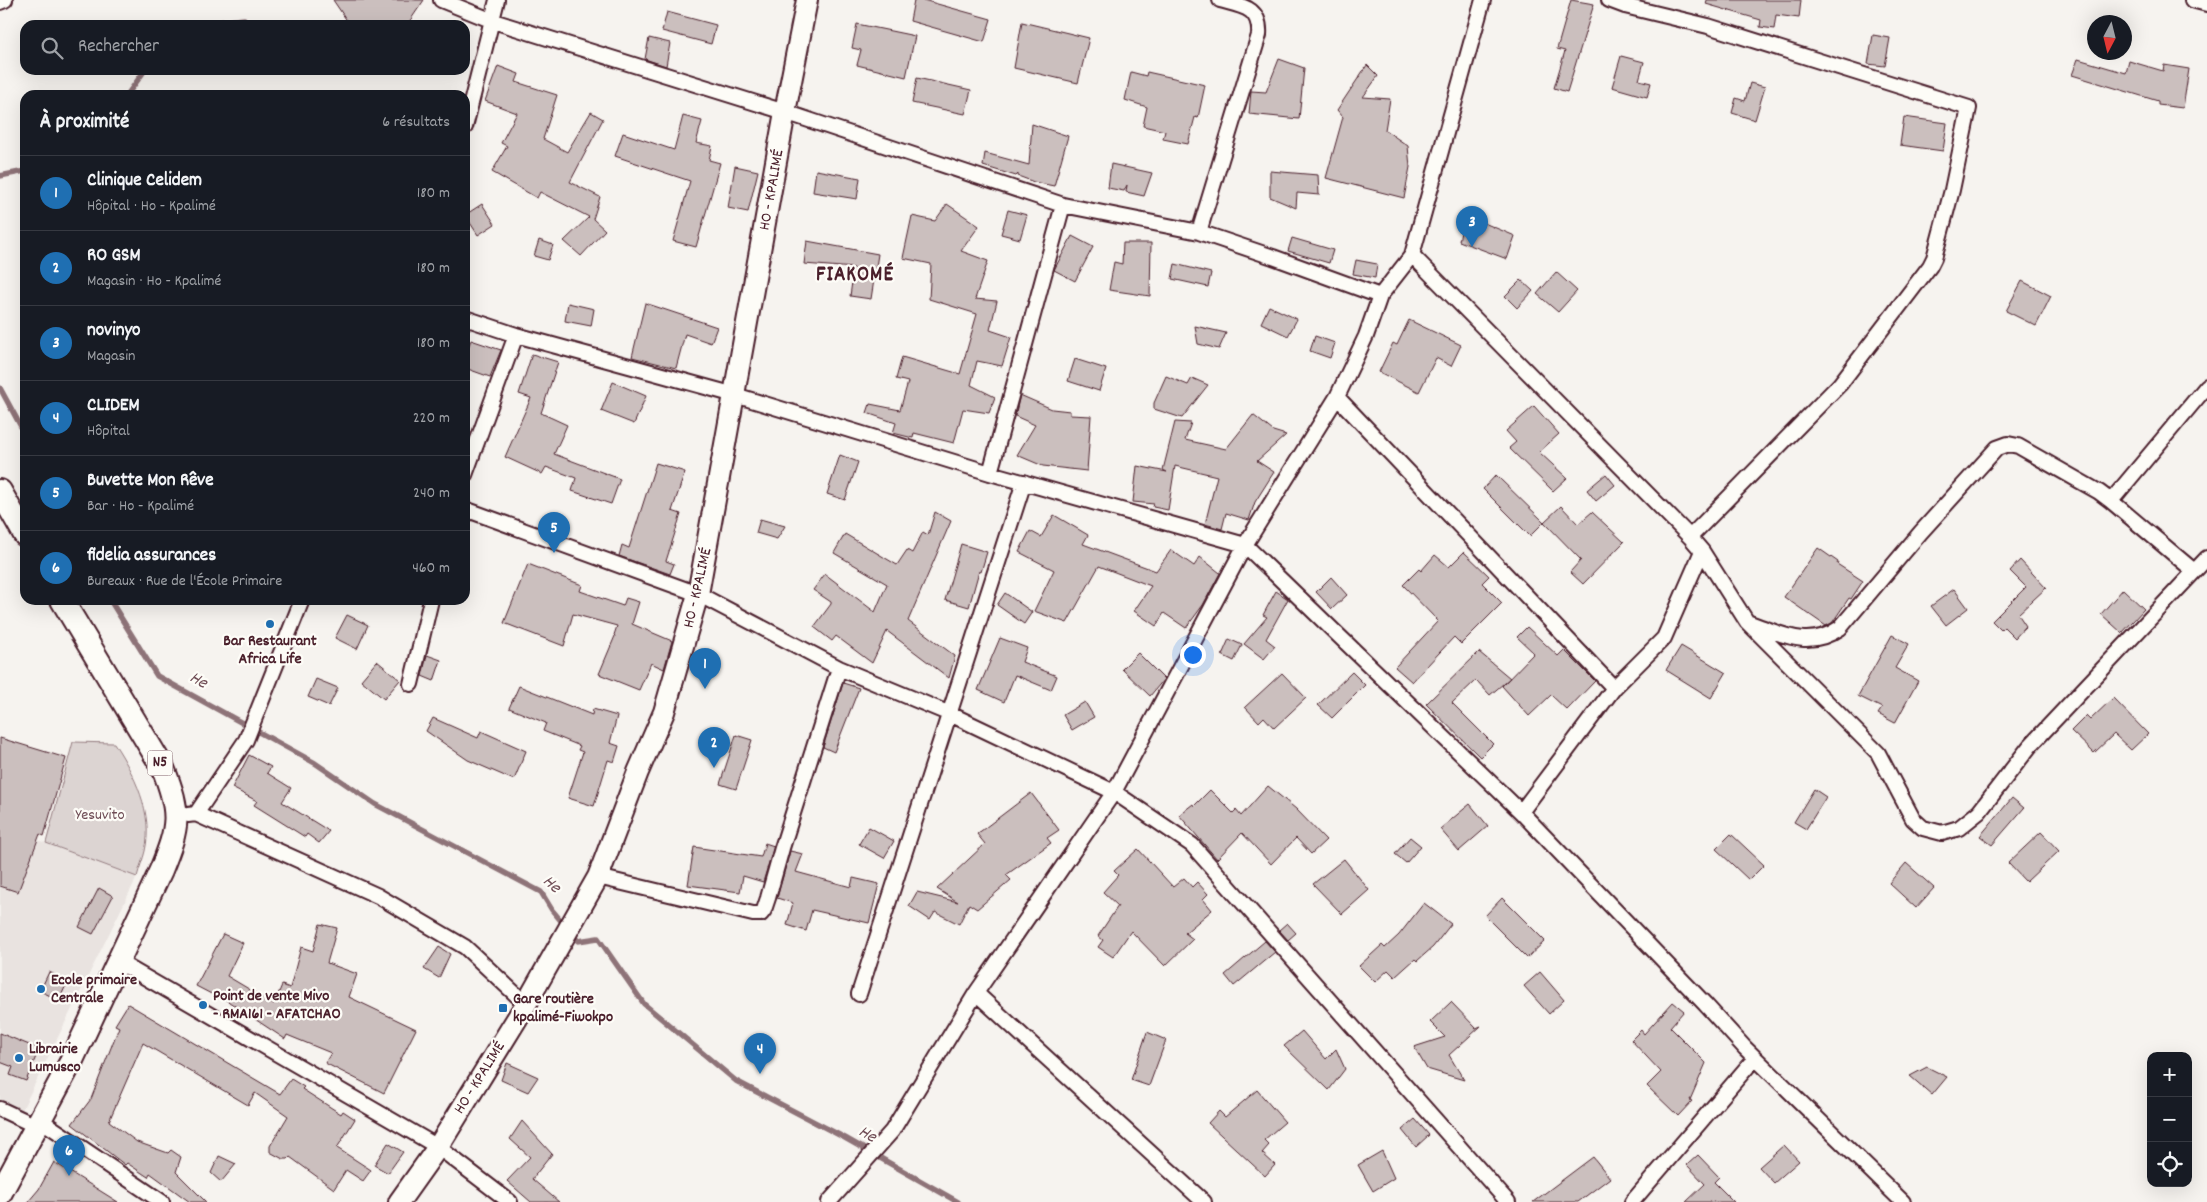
<!DOCTYPE html>
<html lang="fr">
<head>
<meta charset="utf-8">
<style>
	:root { --surface:#171b24; --page:#20242c; --text:#f1f3f6; --muted:#9ea1a6; --line:#363941; --accent:#1f6fb2 }
	body { margin:0; font-family:Dekko,sans-serif; background:var(--page); color:var(--text) }
	.controls { position:absolute; right:15px; bottom:15px; display:grid; overflow:hidden; border-radius:10px; box-shadow:0 5px 20px #0002 }
	.controls button { width:45px; height:45px; display:grid; place-items:center; padding:0; border:0; border-bottom:1px solid var(--line); background:var(--surface); color:var(--text); font:25px sans-serif }
	.compass { position:absolute; left:2087px; top:15px; width:45px; height:45px; border-radius:50%; background:var(--surface); box-shadow:0 5px 20px #0002; rotate:187deg }
	.you { position:absolute; left:1192px; top:654px; width:18px; height:18px; margin:-12px; border:4px solid #fff; border-radius:50%; background:#1a73e8; box-shadow:0 0 0 8px #1a73e833 }
	.badge { display:grid; place-items:center; width:32px; height:32px; border-radius:50%; background:var(--accent); color:#fff; font-size:16px; font-weight:700 }
	.pin { position:absolute; translate:-50% -41px; filter:drop-shadow(0 1px 2px #0008) }
	.pin::after { content:''; position:absolute; top:26px; width:18px; height:15px; background:inherit; clip-path:polygon(0 0,100% 0,50% 100%) }
	.list { margin:0; padding:0; list-style:none }
	h2 { display:flex; justify-content:space-between; align-items:center; height:65px; margin:0; padding:0 20px; font-size:21px }
	h2 small { font-size:16px; font-weight:400; color:var(--muted) }
	.list li { display:grid; grid-template-columns:32px 1fr auto; gap:15px; align-items:center; box-sizing:border-box; height:75px; padding:0 20px; border-top:1px solid var(--line) }
	.list b { display:block; font-size:19px; white-space:nowrap }
	.list p { margin:0; font-size:16px; white-space:nowrap; color:var(--muted) }
	.list em { font-size:16px; font-style:normal; color:var(--muted) }
	.icon { flex:none; width:28px; height:28px; fill:none; stroke:currentColor; stroke-width:2; stroke-linecap:round; stroke-linejoin:round }
	.map { position:relative; flex:none; width:2207px; height:1202px; overflow:hidden }
	.search { position:absolute; background:var(--surface); box-shadow:0 5px 20px #0002; left:20px; top:20px; width:450px; height:55px; display:flex; align-items:center; gap:12px; box-sizing:border-box; padding:0 18px; border-radius:15px; color:var(--muted); font-size:19px }
	.panel { position:absolute; background:var(--surface); box-shadow:0 5px 20px #0002; left:20px; top:90px; width:450px; height:515px; border-radius:15px }
	.map>svg:first-child { display:block }
</style>
</head>
<body>
<div class="map">
<svg width="2207" height="1202" viewBox="0 0 2207 1202">
	<rect width="100%" height="100%" fill="#f6f3ef"/>
	<filter id="ink" filterUnits="userSpaceOnUse"><feTurbulence type="fractalNoise" baseFrequency=".02" numOctaves="2"/><feDisplacementMap in="SourceGraphic" scale="10" xChannelSelector="R" yChannelSelector="G"/><feConvolveMatrix kernelMatrix="1 2 1 2 8 2 1 2 1" color-interpolation-filters="sRGB"/></filter>
	<g filter="url(#ink)">
		<path fill="#e9e3e0" d="M0 826 137 877 21 1112 0 1101Z"/>
		<path fill="#dcd4d2" stroke="#937a7e" d="M73 742 114 743C134 774 154 813 145 851 143 860 139 868 137 877L46 843Z"/>
		<g fill="none" stroke-linecap="round" stroke-linejoin="round">
			<path stroke="#8e7378" stroke-width="5.5" d="M194 25 244 19
				M127 95 145 70
				M0 176 25 171
				M0 388 25 434
				M110 600 157 676 315 763 375 804 541 892 552 910 578 941 598 938 644 1004 736 1081 845 1138 958 1202"/>
		</g>
		<path fill="#cbbfbe" stroke="#4a1f2b" d="M333 0H424L407 25H350Z
			M914 0H923L991 19 984 42 910 21Z
			M1571 0 1594 4 1567 92 1554 88 1565 51 1557 49Z
			M1707 0H1801L1799 18 1776 15 1774 29 1760 27 1761 20 1706 4Z
			M667 12 716 25 711 44 662 31Z
			M1022 22 1089 38 1078 83 1014 68Z
			M857 24 915 36 906 77 857 65 861 50 852 48Z
			M1873 35 1890 38 1885 66 1868 64Z
			M649 38 670 43 666 66 645 59Z
			M1621 56 1644 62 1639 80 1651 83 1647 97 1612 87Z
			M1279 59 1304 68 1299 119 1249 114 1251 91 1266 92Z
			M2078 59 2126 73 2129 61 2163 71 2164 65 2189 69 2183 108 2158 105V101L2072 75Z
			M1367 65 1378 76 1363 97 1390 99 1385 130 1408 146 1410 167 1404 198 1326 178 1343 117 1337 110Z
			M498 66 519 74 516 82 557 95 543 139 567 152 591 112 603 119 570 182 600 197 593 219 605 230 581 256 564 241 589 217 540 192 537 198 492 172 507 146 501 143 517 113 485 101Z
			M1131 72 1146 76 1147 72 1205 85 1198 118 1195 117 1188 144 1163 139 1165 131 1143 126 1147 107 1125 100Z
			M917 78 971 90 965 114 912 103Z
			M1750 83 1765 87 1755 120 1732 113 1736 98 1745 101Z
			M683 116 702 121 696 143 712 146 709 160 720 163 696 247 673 241 690 181 615 156 623 133 674 150Z
			M1904 117 1947 123 1943 151 1900 145Z
			M1032 124 1068 136 1054 186 1034 182 1018 176V174L1016 176 983 166 985 153 1029 165Z
			M1111 164 1152 173 1144 196 1126 192 1127 185 1124 191 1108 188Z
			M735 166 758 171 748 212 728 208Z
			M816 170 860 178 857 199 813 192Z
			M1270 171 1318 175 1319 195 1297 193 1296 208 1270 197Z
			M482 204 495 224 478 235 465 215Z
			M947 204 979 226 961 251 988 261 975 299 997 301 990 330 1011 337 1002 366 977 361 971 385 995 397 989 413 963 409 954 443 914 433 913 438 893 433 896 423 867 413 870 404 900 410 908 382 896 379 902 357 960 374 977 314 929 299 931 264 903 258 912 216 935 221Z
			M1008 210 1027 215 1020 239 1001 234Z
			M1465 215 1515 236 1507 259 1459 241Z
			M1072 236 1093 247 1075 281 1054 270Z
			M1292 238 1333 250 1329 263 1288 251Z
			M539 240 553 245 548 260 534 256Z
			M807 241 878 254 871 299 850 296 854 268 804 264Z
			M1123 243H1151L1150 296 1109 290 1114 262 1122 264Z
			M1356 260 1377 264 1375 278 1353 274Z
			M1175 264 1211 273 1208 287 1172 279Z
			M1556 272 1577 291 1558 312 1537 294Z
			M1521 280 1533 291 1517 308 1505 296Z
			M2022 281 2051 296 2036 326 2006 311Z
			M568 303 594 309 591 326 565 321Z
			M645 303 717 327 711 343 685 334 676 368 632 357Z
			M1269 306 1297 319 1288 336 1261 323Z
			M1409 320 1461 345 1451 366 1436 358 1419 392 1379 372 1393 343 1397 345Z
			M1195 326 1226 333 1219 349 1198 344Z
			M1315 336 1335 343 1330 358 1310 351Z
			M471 340 501 350 490 377 465 368V356Z
			M532 354 558 362 541 413 567 425 554 454 620 479 611 504 572 491 576 478 546 467 542 474 505 457 531 398 519 394Z
			M1075 359 1106 369 1099 391 1068 381Z
			M1166 376 1188 385 1192 378 1208 385 1182 418 1154 409V403Z
			M613 382 646 396 634 424 601 411Z
			M1020 395 1052 409 1070 411V415L1091 416 1087 471 1043 466 1017 455 1035 425 1015 416Z
			M1534 406 1559 434 1539 452 1567 478 1553 491 1509 448 1516 442 1506 431Z
			M1253 415 1273 431 1286 435 1257 461 1274 472 1255 502 1249 520 1226 513 1222 529 1205 524 1217 476 1175 466 1168 510 1153 507 1154 504 1133 502 1137 466 1167 472 1163 470 1175 422 1191 423 1185 440 1226 449Z
			M840 455 858 462 845 500 827 494Z
			M656 463 685 472 672 511 681 514 666 561 674 564 670 574 619 556 622 545 629 548Z
			M1606 474 1615 485 1596 501 1587 490Z
			M1496 475 1544 522 1530 536 1483 489Z
			M1561 506 1578 524 1592 512 1624 542 1583 584 1570 572 1581 560 1544 522Z
			M935 512 951 521 908 621 955 656 949 678 887 631 872 663 836 636 832 641 814 627 831 604V602L813 590 825 574 875 612 887 584 834 553 845 534 897 565 907 550 912 553 923 532 928 535Z
			M1054 515 1088 535 1083 544 1156 571 1171 550 1194 566 1200 557 1220 573 1203 605 1186 628 1164 613 1156 626 1134 611 1151 586 1099 566 1067 623 1034 611 1054 570 1019 552 1030 531 1041 537Z
			M760 519 785 526 777 539 756 533Z
			M961 544 987 552 981 572 979 571 969 607 945 600Z
			M1818 548 1838 562 1837 564 1863 581 1851 599 1849 598 1832 623 1826 626 1784 597Z
			M1464 552 1489 576 1482 583 1502 603 1461 644 1454 637 1412 682 1395 667 1438 621 1403 585 1419 569 1421 571 1435 555 1449 567Z
			M2020 560 2046 588 2018 614 2026 626 2015 638 2004 627 2001 630 1992 621 2026 587 2010 571Z
			M528 564 582 585 580 591 623 606 626 598 639 602 632 624 672 641 664 669 651 663 639 690 599 674 615 636 614 635 617 626 573 614 564 646 504 623Z
			M1331 577 1347 595 1332 609 1316 592Z
			M1954 589 1968 608 1946 625 1931 606Z
			M2123 589 2144 609 2122 633 2101 614Z
			M1276 591 1288 599 1266 639 1275 646 1264 659 1244 644 1267 617 1263 615Z
			M1005 593 1032 612 1024 624 997 605Z
			M347 615 368 625 357 649 335 638Z
			M1527 627 1558 656 1564 650 1595 681 1567 710 1551 695 1529 716 1502 686 1534 653 1517 637Z
			M1892 635 1909 644 1895 668 1918 681 1895 723 1878 714 1882 708 1858 696Z
			M1000 638 1027 648 1022 662 1057 676 1051 690 1015 675 1004 702 978 690Z
			M1229 639 1242 645 1234 661 1222 655Z
			M1681 646 1726 673 1711 698 1666 670Z
			M1479 652 1510 678 1490 695 1476 680 1452 703 1493 744 1480 757 1426 704Z
			M1138 653 1164 679 1150 696 1122 669Z
			M427 655 441 660 434 681 422 676Z
			M377 661 400 680 384 699 361 680Z
			M1352 672 1365 685 1332 718 1318 705Z
			M1282 673 1306 698 1274 728 1264 717 1259 722 1245 707Z
			M316 679 338 688 329 706 308 697Z
			M843 683 859 688 834 752 823 747Z
			M519 686 592 715 593 709 617 716 610 743 619 746 614 762 608 760 594 806 568 798 583 752 578 750 580 746 543 731 546 723 509 708Z
			M2113 698 2148 734 2131 750 2114 734 2094 753 2071 731 2086 716 2090 720Z
			M1085 702 1094 717 1072 730 1063 715Z
			M433 718 478 738 481 731 526 751 514 780 468 760 426 731Z
			M736 735 752 740 736 789 720 784Z
			M0 738 66 758 44 836 40 834 18 892 0 886Z
			M249 755 271 767 267 773 291 788 282 802 329 831 319 843 307 834 305 837 254 805 257 801 232 788Z
			M1268 786 1296 809 1326 840 1311 854 1296 838 1271 864 1242 833 1217 859 1179 815 1193 804 1194 806 1210 790 1233 813 1236 810 1241 816Z
			M1814 789 1826 797 1806 829 1794 822Z
			M1031 793 1059 830 1047 838 1051 843 1006 875 1011 880 977 909 969 904 959 924 935 912 930 920 909 906 917 892 958 902 937 889 985 844 977 834Z
			M2012 798 2024 808 1992 845 1980 836Z
			M1470 804 1488 826 1459 851 1440 829Z
			M869 827 894 841 884 858 859 844Z
			M2041 832 2059 851 2026 882 2008 863Z
			M1731 834 1764 865 1749 880 1716 849Z
			M1410 837 1421 846 1406 863 1395 854Z
			M765 843 774 846 763 882 743 876 740 892 688 885 694 847 761 857Z
			M1138 849 1173 887 1184 878 1192 887 1197 882 1208 894 1203 899 1212 910 1185 933 1193 939 1165 966 1131 931 1113 957 1098 947 1103 940 1098 936 1118 906 1103 892 1118 875 1114 871Z
			M790 851 803 854 796 872 851 887 853 878 879 884 869 923 812 910 806 931 787 925 793 903 777 898Z
			M1344 859 1369 890 1342 914 1313 884Z
			M1906 863 1934 888 1916 908 1889 883Z
			M99 888 113 896 93 934 79 927Z
			M1502 898 1545 941 1527 958 1485 916Z
			M1424 903 1451 924 1433 947 1417 961 1415 959 1395 977 1388 970 1375 982 1359 966 1382 945 1385 948 1399 935Z
			M1287 923 1296 933 1288 940 1279 930Z
			M320 924 337 928 327 963 357 974 349 997 416 1029 384 1093 325 1063 331 1053 287 1035 285 1039 220 996 219 998 196 986 223 934 243 943 227 976 274 1004 282 985 290 988 301 947 313 951Z
			M1265 941 1275 952 1234 986 1225 975Z
			M439 947 450 954 439 978 424 969Z
			M49 972 68 981 59 1000 40 991Z
			M1540 972 1564 1000 1549 1014 1524 986Z
			M1451 1002 1476 1028 1481 1026 1449 1055 1464 1080 1427 1069 1414 1047 1445 1037 1430 1022Z
			M1673 1002 1684 1011 1670 1027 1706 1063 1690 1100 1692 1101 1678 1116 1647 1086 1661 1072 1631 1040 1641 1030 1644 1034Z
			M128 1004 280 1094 291 1079 304 1087 302 1089 341 1114 343 1111 355 1119 337 1148 371 1170 363 1181 346 1170 334 1189 290 1157 288 1159H283L270 1152V1146L288 1116 255 1093 248 1105 143 1043 109 1121 137 1142 168 1153 171 1150 181 1157 176 1172 206 1202H190L150 1173 148 1177 127 1163 125 1165 72 1124 91 1099 119 1027 115 1025Z
			M1302 1031 1326 1059 1336 1049 1345 1069 1329 1090 1284 1046Z
			M1147 1032 1166 1040 1149 1086 1131 1080Z
			M0 1033 39 1049 26 1081 10 1075 13 1067 0 1062Z
			M507 1063 538 1077 528 1092 501 1080Z
			M1927 1067 1947 1077 1932 1095 1910 1076Z
			M1257 1090 1285 1122 1264 1140 1269 1145 1262 1153 1275 1165 1265 1176 1208 1123 1219 1111 1225 1117Z
			M1415 1119 1429 1135 1416 1147 1402 1130Z
			M522 1121 552 1154 532 1179 559 1202H531L507 1181 530 1157 510 1139Z
			M388 1143 403 1152 388 1173 374 1165Z
			M1784 1145 1799 1161 1774 1183 1759 1167Z
			M1382 1151 1394 1178 1373 1191 1358 1165Z
			M1698 1155 1719 1177 1714 1182 1734 1202H1686L1705 1184 1687 1165Z
			M219 1156 236 1164 221 1182 211 1173Z
			M1593 1157 1610 1178 1578 1202H1533Z
			M54 1162 118 1202H28L39 1189Z"/>
		<g fill="none" stroke-linecap="round" stroke-linejoin="round">
			<g stroke="#4a1f2b" stroke-width="18">
				<path id="street" d="M441 0 493 21 785 112 1063 205 1199 232 1259 35C1261 7 1242 6 1220 0
					M1609 0 1625 6 1708 26 1969 108 1952 190 1934 258 1930 266 1840 384 1690 537
					M2192 0 2207 4
					M0 2 5 0
					M465 127 497 0
					M1199 232 1273 257 1380 296
					M1412 255 1690 537 1702 551 1747 622 1878 753 1913 819 1923 828 1942 833 1959 828 1979 812 2030 746 2207 558
					M465 318 516 335 735 395 990 473 1245 545 1521 812 1705 1004 1745 1048 1903 1202
					M1337 397 1614 688
					M990 473 1063 205
					M465 475 516 335
					M2111 501 2194 571
					M465 509 698 594 839 668 950 714 1114 792 1192 845 1508 1202
					M1750 623C1782 634 1808 650 1840 628L1921 532 1997 448 2008 444 2018 446 2099 492 2111 501 2207 386
					M411 684 431 600
					M1521 812 1614 688 1664 638 1702 551
					M196 814 378 896 465 947 526 1004
					M188 815 196 814 246 740 302 600
					M598 877 753 914H761L764 910 768 898 782 848 839 668
					M117 961 438 1147 510 1202
					M976 993 1204 1202
					M859 994 1024 482
					M0 1109 36 1126
					M39 1119 162 1202
					M829 1202 892 1131 976 993 1114 792 1245 545 1337 397 1366 336 1380 296 1412 255 1483 0
					M1632 1202 1755 1058"/>
			</g>
			<g stroke="#4a1f2b" stroke-width="24">
				<path id="secondary" d="M399 1202 438 1147 526 1004 598 877 638 772 664 712 698 594 785 112 807 0"/>
			</g>
			<g stroke="#4a1f2b" stroke-width="26">
				<path id="primary" d="M0 491 25 535
					M0 1194 72 1060 161 870C179 826 181 813 163 768L62 600"/>
			</g>
			<use href="#street" stroke="#fdfcf7" stroke-width="14"/>
			<use href="#secondary" stroke="#fdfcf7" stroke-width="20"/>
			<use href="#primary" stroke="#fdfcf7" stroke-width="22"/>
		</g>
	</g>
	<g fill="#1f6fb2" stroke="#fdfcf7" stroke-width="2">
		<circle cx="270" cy="624" r="5"/>
		<circle cx="41" cy="989" r="5"/>
		<circle cx="203" cy="1005" r="5"/>
		<rect x="498" y="1003" width="10" height="10" rx="2.5"/>
		<circle cx="19" cy="1058" r="5"/>
	</g>
	<g text-anchor="middle" dominant-baseline="central" stroke-width="4.5" stroke-linejoin="round" paint-order="stroke">
		<rect fill="#fdfcf7" stroke="#806168" stroke-width="1" x="147.5" y="750.5" width="25" height="25" rx="4"/>
		<g font-size="15" font-weight="bold" fill="#4a1f2b">
			<text x="160" y="763">N5</text>
		</g>
		<g font-size="16" fill="#4a1f2b" stroke="#fdfcf7">
			<text transform="translate(772 190) rotate(-80)">HO - KPALIMÉ</text>
			<text transform="translate(698 588) rotate(-77)">HO - KPALIMÉ</text>
			<text transform="translate(480 1078) rotate(-58)">HO - KPALIMÉ</text>
		</g>
		<g font-size="16" font-weight="bold" fill="#4a1f2b" stroke="#fdfcf7" text-anchor="start">
			<text x="270" y="641" text-anchor="middle">Bar Restaurant<tspan x="270" dy="18">Africa Life</tspan></text>
			<text x="51" y="980">Ecole primaire<tspan x="51" dy="18">Centrale</tspan></text>
			<text x="213" y="996">Point de vente Mivo<tspan x="213" dy="18">- RMA161 - AFATCHAO</tspan></text>
			<text x="513" y="999">Gare routière<tspan x="513" dy="18">kpalimé-Fiwokpo</tspan></text>
			<text x="29" y="1049">Librairie<tspan x="29" dy="18">Lumusco</tspan></text>
		</g>
		<g font-size="16" fill="#6e4c55" stroke="#fdfcf7">
			<text x="100" y="815">Yesuvito</text>
		</g>
		<g font-size="18" font-style="italic" fill="#725058" stroke="#fdfcf7">
			<text transform="translate(198 681) rotate(29)">He</text>
			<text transform="translate(551 885) rotate(42)">He</text>
			<text transform="translate(867 1135) rotate(29)">He</text>
		</g>
		<g font-size="21" font-weight="bold" letter-spacing="1" fill="#4a1f2b" stroke="#fdfcf7">
			<text x="855" y="276">FIAKOMÉ</text>
		</g>
	</g>
</svg>
<div class="controls">
<button>+</button>
<button>−</button>
<button><svg class="icon" aria-label="locate" viewBox="0 0 24 24"><circle cx="12" cy="12" r="6"/><path d="M12 2v4M12 18v4M2 12h4M18 12h4"/></svg></button>
</div>
<svg class="compass" viewBox="-18 -18 36 36"><path d="M0-13l5 13h-10z" fill="#e53935"/><path d="M0 13l5-13h-10z" fill="#9ea1a6"/></svg>
<div class="you"></div>
<div class="pin badge" style="left:705px;top:689px">1</div>
<div class="pin badge" style="left:714px;top:768px">2</div>
<div class="pin badge" style="left:1472px;top:247px">3</div>
<div class="pin badge" style="left:760px;top:1074px">4</div>
<div class="pin badge" style="left:554px;top:553px">5</div>
<div class="pin badge" style="left:69px;top:1176px">6</div>
<div class="search"><svg class="icon" aria-label="search" viewBox="0 0 24 24"><circle cx="10" cy="10" r="6"/><path d="M15 15l6 6"/></svg>Rechercher</div>
<section class="panel">
<h2>À proximité<small>6 résultats</small></h2>
<ul class="list">
<li><span class="badge">1</span><div><b>Clinique Celidem</b><p>Hôpital · Ho - Kpalimé</p></div><em>180 m</em></li>
<li><span class="badge">2</span><div><b>RO GSM</b><p>Magasin · Ho - Kpalimé</p></div><em>180 m</em></li>
<li><span class="badge">3</span><div><b>novinyo</b><p>Magasin</p></div><em>180 m</em></li>
<li><span class="badge">4</span><div><b>CLIDEM</b><p>Hôpital</p></div><em>220 m</em></li>
<li><span class="badge">5</span><div><b>Buvette Mon Rêve</b><p>Bar · Ho - Kpalimé</p></div><em>240 m</em></li>
<li><span class="badge">6</span><div><b>fidelia assurances</b><p>Bureaux · Rue de l'École Primaire</p></div><em>460 m</em></li>
</ul>
</section>
</div>
</body>
</html>
